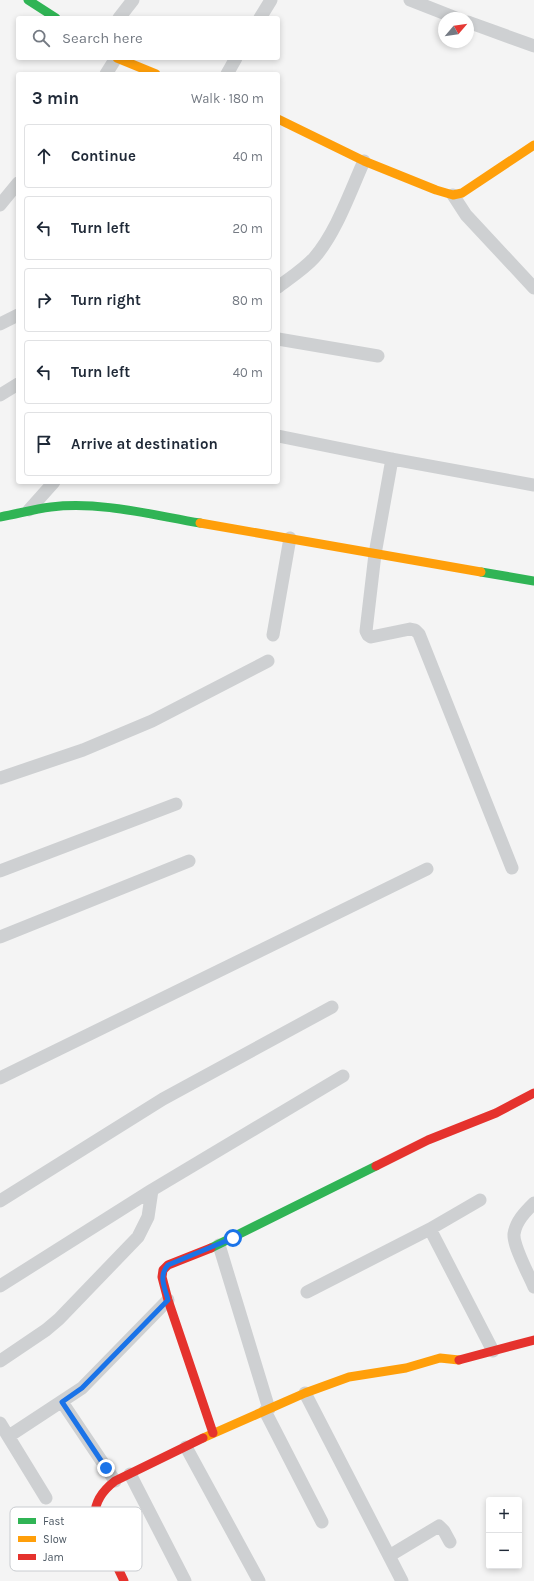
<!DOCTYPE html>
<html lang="en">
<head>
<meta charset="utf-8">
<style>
	:root { --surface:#fff; --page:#f6f6f7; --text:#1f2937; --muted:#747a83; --line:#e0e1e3 }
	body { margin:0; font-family:Karla,sans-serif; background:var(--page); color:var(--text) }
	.controls { position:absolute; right:12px; bottom:12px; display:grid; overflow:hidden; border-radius:4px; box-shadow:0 2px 6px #0003 }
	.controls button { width:36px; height:36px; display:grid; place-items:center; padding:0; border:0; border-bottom:1px solid var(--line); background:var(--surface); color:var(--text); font:20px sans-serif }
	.compass { position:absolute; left:438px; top:12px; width:36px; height:36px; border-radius:50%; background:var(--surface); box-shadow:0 2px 6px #0003; rotate:61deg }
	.stop { position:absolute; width:12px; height:12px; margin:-9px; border:3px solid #1a73e8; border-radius:50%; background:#fff }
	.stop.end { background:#1a73e8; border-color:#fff; box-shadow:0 1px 4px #0008 }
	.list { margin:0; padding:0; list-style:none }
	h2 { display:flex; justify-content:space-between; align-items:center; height:52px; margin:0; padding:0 16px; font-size:17px }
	h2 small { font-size:13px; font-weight:400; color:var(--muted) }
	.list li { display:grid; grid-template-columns:26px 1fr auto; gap:12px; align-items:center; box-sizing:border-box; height:64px; margin:0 8px 8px; padding:0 8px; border:1px solid var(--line); border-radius:4px }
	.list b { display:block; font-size:15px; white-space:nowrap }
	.list em { font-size:13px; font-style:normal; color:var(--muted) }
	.icon { flex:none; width:22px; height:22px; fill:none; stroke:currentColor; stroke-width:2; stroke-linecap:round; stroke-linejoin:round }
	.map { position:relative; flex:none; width:534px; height:1581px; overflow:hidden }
	.search { position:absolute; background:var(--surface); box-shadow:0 2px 6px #0003; left:16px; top:16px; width:264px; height:44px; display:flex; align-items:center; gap:10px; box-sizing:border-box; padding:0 14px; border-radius:4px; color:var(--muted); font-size:15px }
	.panel { position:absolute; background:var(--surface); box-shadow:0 2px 6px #0003; left:16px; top:72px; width:264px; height:412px; border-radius:4px }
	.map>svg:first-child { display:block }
</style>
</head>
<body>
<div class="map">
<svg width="534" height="1581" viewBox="0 0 534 1581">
	<rect width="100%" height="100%" fill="#f4f4f4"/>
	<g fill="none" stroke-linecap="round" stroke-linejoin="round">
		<path stroke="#ced0d2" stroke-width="13" d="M410 0 456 18
			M119 18 133 0
			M260 18 271 0
			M468 22 534 46
			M106 74 116 58
			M227 74 236 58
			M453 195 466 215 534 288
			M0 205 18 183
			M278 287C290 278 304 269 314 258 336 233 350 192 364 161
			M0 324 18 315
			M278 339 378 356
			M0 395 18 384
			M278 436 392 459 534 485
			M392 459 375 554 366 631 368 635 371 637 410 629 415 630 419 634 512 868
			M29 510 54 482
			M273 635 290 538
			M0 778 83 750 152 721 268 661
			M0 871 176 804
			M0 937 189 861
			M0 1078 427 869
			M0 1201 163 1099 332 1007
			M534 1203C525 1212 516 1221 514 1234 513 1246 529 1275 534 1287
			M430 1229 493 1351
			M219 1245 269 1409
			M0 1286 152 1190 343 1076
			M307 1292 430 1229 480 1200
			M0 1361 46 1330 59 1319 138 1237 148 1217 152 1190
			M305 1393 402 1581
			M62 1402 115 1481
			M265 1411 322 1522
			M0 1423 46 1498
			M9 1436 82 1388 168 1300
			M186 1447 259 1581
			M130 1474 185 1581
			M389 1556 439 1526 444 1531 450 1542"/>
		<path stroke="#30b455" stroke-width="9" d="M28 0 56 18
			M0 517C17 514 34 509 51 507 100 501 152 515 200 523
			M481 572 534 581
			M211 1248 376 1166"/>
		<path stroke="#ff9f0a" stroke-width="9" d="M117 58 156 74
			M278 119 364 161 436 190 453 195 462 193 534 145
			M200 523 481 572
			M203 1438 305 1393 349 1377 406 1368 440 1358 459 1360"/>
		<path stroke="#e5322d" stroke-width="9" d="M376 1166 428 1140 496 1113 534 1093
			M211 1248 168 1265 163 1270 162 1277 168 1300 213 1433
			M459 1360 534 1340
			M124 1581 95 1520C93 1503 102 1491 115 1481L203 1438"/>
	</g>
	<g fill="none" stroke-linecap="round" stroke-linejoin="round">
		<path stroke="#1a73e8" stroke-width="5" d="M106 1468 62 1402 82 1388 168 1300C165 1288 158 1276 168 1265L233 1238"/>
	</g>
	<rect x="10" y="1507" width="132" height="64" rx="6" fill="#fff" stroke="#c9ccd0" stroke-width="1"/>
	<rect x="18" y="1518" width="18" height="6" fill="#30b455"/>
	<rect x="18" y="1536" width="18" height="6" fill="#ff9f0a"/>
	<rect x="18" y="1554" width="18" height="6" fill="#e5322d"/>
	<g font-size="11" fill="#4a5661">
		<text x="43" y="1525">Fast</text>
		<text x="43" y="1543">Slow</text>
		<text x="43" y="1561">Jam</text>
	</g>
</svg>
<div class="controls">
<button>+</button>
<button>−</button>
</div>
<svg class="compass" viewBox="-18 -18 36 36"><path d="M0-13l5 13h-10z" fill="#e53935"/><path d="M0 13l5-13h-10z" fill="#747a83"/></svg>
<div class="stop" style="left:233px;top:1238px"></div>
<div class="stop end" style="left:106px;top:1468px"></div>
<div class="search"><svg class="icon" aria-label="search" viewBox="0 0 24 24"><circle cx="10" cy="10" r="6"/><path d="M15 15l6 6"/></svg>Search here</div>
<section class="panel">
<h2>3 min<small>Walk · 180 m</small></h2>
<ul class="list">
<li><svg class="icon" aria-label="ahead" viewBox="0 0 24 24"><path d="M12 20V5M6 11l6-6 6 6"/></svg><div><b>Continue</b></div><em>40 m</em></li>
<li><svg class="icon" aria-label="left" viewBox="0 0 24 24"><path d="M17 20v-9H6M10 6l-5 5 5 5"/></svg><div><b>Turn left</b></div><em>20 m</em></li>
<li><svg class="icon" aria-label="right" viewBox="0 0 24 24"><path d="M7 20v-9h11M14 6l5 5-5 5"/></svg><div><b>Turn right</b></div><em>80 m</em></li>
<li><svg class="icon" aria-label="left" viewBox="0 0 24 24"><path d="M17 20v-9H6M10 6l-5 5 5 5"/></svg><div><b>Turn left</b></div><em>40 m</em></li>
<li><svg class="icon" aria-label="arrive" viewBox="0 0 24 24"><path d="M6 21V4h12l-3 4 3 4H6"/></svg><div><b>Arrive at destination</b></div></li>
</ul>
</section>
</div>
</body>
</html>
